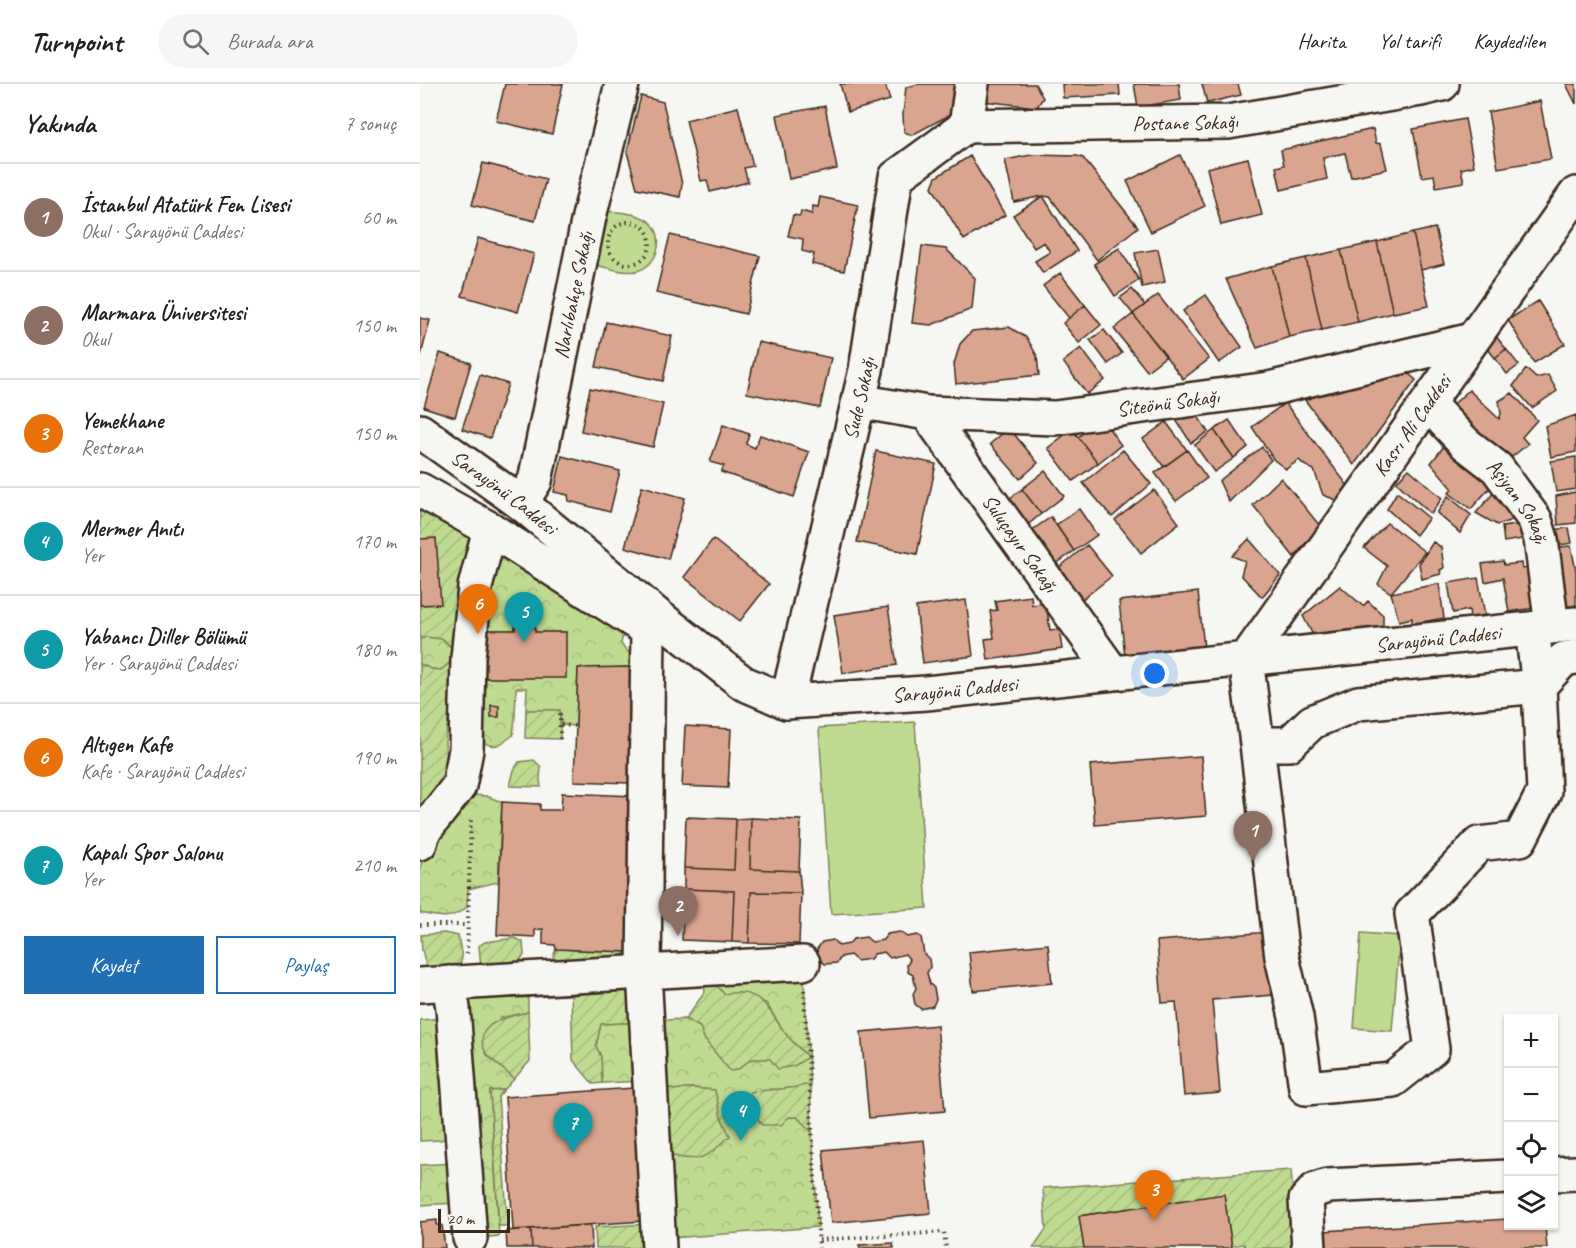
<!DOCTYPE html>
<html lang="tr">
<head>
<meta charset="utf-8">
<style>
	:root { --surface:#fff; --page:#f6f6f6; --text:#202124; --muted:#757577; --line:#e0e0e0; --accent:#1f6fb2 }
	body { margin:0; font-family:Caveat,sans-serif; background:var(--page); color:var(--text) }
	.controls { position:absolute; right:18px; bottom:18px; display:grid; overflow:hidden; border-radius:0px; box-shadow:0 2px 4px #0004 }
	.controls button { width:54px; height:54px; display:grid; place-items:center; padding:0; border:0; border-bottom:2px solid var(--line); background:var(--surface); color:var(--text); font:30px sans-serif }
	.scale { position:absolute; left:18px; bottom:15px; width:72px; box-sizing:border-box; padding-left:6px; border:3px solid #3b2a1e; border-top:0; font-size:16px; line-height:21px; white-space:nowrap; color:#3b2a1e; -webkit-text-stroke:4px #f6f6f2; paint-order:stroke }
	.you { position:absolute; left:735px; top:590px; width:21px; height:21px; margin:-15px; border:4px solid #fff; border-radius:50%; background:#1a73e8; box-shadow:0 0 0 9px #1a73e833 }
	.badge { display:grid; place-items:center; width:39px; height:39px; border-radius:50%; background:var(--accent); color:#fff; font-size:20px; font-weight:700 }
	.pin { position:absolute; translate:-50% -50px; filter:drop-shadow(0 2px 3px #0008) }
	.pin::after { content:''; position:absolute; top:32px; width:21px; height:18px; background:inherit; clip-path:polygon(0 0,100% 0,50% 100%) }
	.list { margin:0; padding:0; list-style:none }
	h2 { display:flex; justify-content:space-between; align-items:center; height:78px; margin:0; padding:0 24px; font-size:26px }
	h2 small { font-size:20px; font-weight:400; color:var(--muted) }
	.list li { display:grid; grid-template-columns:39px 1fr auto; gap:18px; align-items:center; box-sizing:border-box; height:108px; padding:0 24px; border-top:2px solid var(--line) }
	.list b { display:block; font-size:22px; white-space:nowrap }
	.list p { margin:0; font-size:20px; white-space:nowrap; color:var(--muted) }
	.list em { font-size:20px; font-style:normal; color:var(--muted) }
	.actions { display:flex; gap:12px; padding:18px 24px }
	.actions a { flex:1; padding:14px 0; border:2px solid var(--accent); border-radius:0px; text-align:center; font-size:21px; color:var(--accent) }
	.actions .main { background:var(--accent); color:#fff }
	.icon { flex:none; width:33px; height:33px; fill:none; stroke:currentColor; stroke-width:2; stroke-linecap:round; stroke-linejoin:round }
	.map { position:relative; flex:none; width:1156px; height:1164px; overflow:hidden }
	header { display:flex; align-items:center; gap:36px; box-sizing:border-box; height:84px; padding:0 30px; background:var(--surface); border-bottom:2px solid var(--line) }
	header strong { font-size:28px }
	nav { display:flex; gap:33px; margin-inline-start:auto; font-size:21px }
	.search { width:420px; height:54px; background:var(--page); display:flex; align-items:center; gap:15px; box-sizing:border-box; padding:0 21px; border-radius:33px; color:var(--muted); font-size:22px }
	main { display:flex }
	aside { flex:1; background:var(--surface) }
	.map>svg:first-child { display:block }
</style>
</head>
<body>
<header>
<strong>Turnpoint</strong>
<div class="search"><svg class="icon" aria-label="search" viewBox="0 0 24 24"><circle cx="10" cy="10" r="6"/><path d="M15 15l6 6"/></svg>Burada ara</div>
<nav><a>Harita</a><a>Yol tarifi</a><a>Kaydedilen</a></nav>
</header>
<main>
<aside>
<h2>Yakında<small>7 sonuç</small></h2>
<ul class="list">
<li><span class="badge" style="background:#8d6e63">1</span><div><b>İstanbul Atatürk Fen Lisesi</b><p>Okul · Sarayönü Caddesi</p></div><em>60 m</em></li>
<li><span class="badge" style="background:#8d6e63">2</span><div><b>Marmara Üniversitesi</b><p>Okul</p></div><em>150 m</em></li>
<li><span class="badge" style="background:#e8710a">3</span><div><b>Yemekhane</b><p>Restoran</p></div><em>150 m</em></li>
<li><span class="badge" style="background:#0f9aa8">4</span><div><b>Mermer Anıtı</b><p>Yer</p></div><em>170 m</em></li>
<li><span class="badge" style="background:#0f9aa8">5</span><div><b>Yabancı Diller Bölümü</b><p>Yer · Sarayönü Caddesi</p></div><em>180 m</em></li>
<li><span class="badge" style="background:#e8710a">6</span><div><b>Altıgen Kafe</b><p>Kafe · Sarayönü Caddesi</p></div><em>190 m</em></li>
<li><span class="badge" style="background:#0f9aa8">7</span><div><b>Kapalı Spor Salonu</b><p>Yer</p></div><em>210 m</em></li>
</ul>
<div class="actions"><a class="main">Kaydet</a><a>Paylaş</a></div>
</aside>
<div class="map">
<svg width="1156" height="1164" viewBox="0 0 1156 1164">
	<defs>
		<pattern id="forest-crowns" width="20" height="18" patternUnits="userSpaceOnUse" patternTransform="scale(1.5)"><rect width="20" height="18" fill="#bfdb92"/><path d="M2 6a3 3 0 1 1 6 0M12 15a3 3 0 1 1 6 0" fill="none" stroke="#a5bc7d"/></pattern>
		<pattern id="garden-furrows" width="10" height="10" patternUnits="userSpaceOnUse" patternTransform="scale(1.5)"><rect width="10" height="10" fill="#bfdb92"/><path d="M-1 1l2-2M0 10L10 0M9 11l2-2" fill="none" stroke="#a5bc7d"/></pattern>
	</defs>
	<rect width="100%" height="100%" fill="#f6f6f2"/>
	<filter id="ink" filterUnits="userSpaceOnUse"><feTurbulence type="fractalNoise" baseFrequency=".0167" numOctaves="2"/><feDisplacementMap in="SourceGraphic" scale="12" xChannelSelector="R" yChannelSelector="G"/><feConvolveMatrix kernelMatrix="1 2 1 2 8 2 1 2 1" color-interpolation-filters="sRGB"/></filter>
	<g filter="url(#ink)">
		<path fill="url(#forest-crowns)" stroke="#7d8258" stroke-width="1.5" d="M84 465 204 545 201 560 210 570 212 583 158 584 156 642 141 641 140 626H106L107 604H96L95 633 93 651C82 660 73 667 61 656L62 594 145 548H115L114 542H95V546H62L60 502Z
			M6 553 23 555 31 563 33 576 21 586 11 585 0 580V555Z
			M52 711 66 712 82 718 78 798 48 805 47 823C31 837 20 833 0 829V786L3 772Z
			M383 879 390 1000 368 1006 350 1005 369 1033H377L392 1048 398 1143 238 1155 233 1052H310L301 1033 294 1006 270 1004 254 1006 230 996 226 937 265 935 280 943 285 956 317 986 331 975 388 973 366 951 346 919 304 910 294 899Z
			M108 912V928L80 934 67 971 82 982 94 995 84 1006 70 1007 79 1152 58 1154 43 916Z
			M24 934 29 1052 21 1056 0 1057V936Z
			M220 938 222 997 182 999 181 973 176 962 181 940Z
			M34 1079 36 1119 0 1121V1081Z"/>
		<path fill="#bfdb92" stroke="#7d8258" stroke-width="1.5" d="M187 127C201 129 219 128 231 139 246 154 237 183 216 187 204 190 187 183 175 181Z
			M495 638 507 824 411 830 399 644Z
			M941 849 980 852 972 947 934 944Z"/>
		<path fill="url(#garden-furrows)" stroke="#7d8258" stroke-width="1.5" d="M0 412 38 441 50 455 51 481 25 658 28 688 0 730V580L11 585 21 586 33 576 31 563 23 555 6 553 0 555V521L20 520 0 455Z
			M106 626H140V655L105 654Z
			M114 676 121 683 120 696 121 703 90 702 94 686 99 678Z
			M24 849 38 852 42 874 38 887 8 889 2 866 1 851Z
			M95 854 103 858 104 871 97 881 61 884 59 862 65 858Z
			M136 865 208 868 198 873 130 881Z
			M283 885 304 910C341 903 347 924 365 949 372 958 380 965 388 973L374 982 358 985 350 975H331L317 986 310 987 285 956 280 943 265 935 285 908Z
			M218 904 220 938 181 940 176 962 181 973 182 999 173 1000 153 976 151 909Z
			M108 928 110 977 94 995C88 989 69 974 66 969 50 939 88 933 108 928Z
			M230 996 254 1006 270 1004 295 1006 301 1033 310 1052C288 1072 282 1080 250 1071Z
			M390 1000 392 1048 377 1033H369L361 1041H342L331 1024 330 1008C352 1005 368 1006 390 1000Z
			M84 1006 78 1013 88 1142H79L70 1007Z
			M871 1086 877 1164H825L824 1160 812 1162 804 1111 659 1132 664 1164H613L626 1145 623 1104Z
			M229 1140 230 1164H176L175 1143Z"/>
		<path fill="#d9a58e" stroke="#3b2a1e" stroke-width="1.5" d="M85 0H143L132 50 76 37Z
			M420 0H465L470 16 428 28Z
			M500 0H540L535 28 492 51 484 48 483 30 486 3Z
			M567 0H615L623 14 617 23 563 17Z
			M642 0H699L700 11 643 14Z
			M714 0H759L761 16 718 23Z
			M782 0H818L821 11 787 19Z
			M1146 0H1156V20Z
			M221 12 243 18 262 100 260 113 217 104 207 68Z
			M1120 17 1131 75 1078 84 1068 28Z
			M405 22 417 85 369 95 357 31Z
			M318 23 333 82 324 84 328 98 290 108 287 96 281 97 266 36Z
			M1045 35 1054 82 1041 85 1044 98 1016 103 1014 91 1002 93 993 45Z
			M953 45 956 59 961 60 967 85 931 93 925 69 903 74 907 95 861 106 856 83 864 81 861 66Z
			M611 71 657 72 663 74 718 143 677 176 630 113 623 112 594 118 585 76Z
			M760 71 785 122 731 148 707 97Z
			M550 72 585 131 544 156 512 103 516 93Z
			M828 74 842 131 801 141 787 84Z
			M63 79 126 95 115 137 52 121Z
			M623 112 657 167 623 189 615 177 630 168 624 158 614 164 593 131Z
			M400 113 438 121 424 187 392 180 394 170 382 167 383 155 368 152 373 131 380 132 381 127 392 130 393 122 398 123Z
			M1015 144 1024 180 1001 186 993 149Z
			M993 149 1009 222 973 229 957 158Z
			M250 151 340 172 326 230 236 209Z
			M58 154 114 170 98 228 42 212Z
			M957 158 973 229 938 238 921 166Z
			M502 162 526 165 555 194 552 225 511 241 492 239Z
			M699 164 719 196 695 212 674 180Z
			M738 165 745 198 722 203 715 169Z
			M921 166 938 238 902 246 886 174Z
			M886 174 902 246 869 253 852 182Z
			M852 182 869 253 837 264 806 195Z
			M640 189 665 221 649 234 623 202Z
			M712 205 725 221 713 230 700 214Z
			M738 211 789 275 763 295 713 230Z
			M786 211 822 263 799 279 763 227Z
			M1118 217 1145 260 1114 279 1088 236Z
			M665 221 681 241 659 259 643 239Z
			M713 230 746 272 727 287 694 245Z
			M0 234 10 236 0 275Z
			M186 238 252 252 243 297 176 283Z
			M589 243 607 254 617 272 619 291 536 300 534 280 540 260 552 247Z
			M684 246 702 269 688 280 670 256Z
			M1075 251 1086 265 1075 274 1064 260Z
			M338 258 411 274 400 324 327 309Z
			M661 264 685 296 667 310 643 278Z
			M1086 265 1099 281 1087 290 1075 274Z
			M20 269 51 279 35 333 4 323Z
			M981 283 996 296 934 381 885 316Z
			M1106 285 1116 294 1128 291 1137 307 1112 324 1093 302Z
			M60 291 88 300 70 354 42 345Z
			M170 304 243 320 233 363 161 347Z
			M1049 306 1079 335 1081 330 1079 317 1092 309 1117 336 1102 353 1108 360 1088 376 1061 350 1053 357 1025 328Z
			M865 319 928 402 919 417 903 411 894 386 884 381 879 376 866 385 854 376 832 343Z
			M773 325 788 348 771 359 756 336Z
			M1156 331V368L1131 373 1125 342Z
			M682 335 701 361 678 379 658 353Z
			M809 336 828 363 814 374 794 346Z
			M746 338 767 366 744 383 723 355Z
			M303 341 329 350 326 360 335 364 340 351 389 368 374 413 301 388 304 382 290 378Z
			M589 344 618 379 600 395 570 360Z
			M652 345 678 379 653 397 628 364Z
			M794 346 814 374 794 388 775 361Z
			M1024 362 1073 400 1051 425 1029 409 1032 404 1011 379Z
			M842 363 851 376 809 418 799 397Z
			M703 366 731 400 692 433 663 399Z
			M767 366 787 394 756 417 735 389Z
			M456 367 516 380 497 470 437 458Z
			M142 372 200 387 190 428 149 417 148 411 134 408Z
			M1156 373V405L1136 408 1131 377Z
			M989 385 1022 414 1011 430 976 398Z
			M625 387 644 412 621 430 602 405Z
			M861 394 900 442 874 473 833 421Z
			M222 402 265 414 248 475 205 463Z
			M602 405 621 430 604 444 584 419Z
			M1077 405 1104 432 1077 441 1056 429Z
			M734 406 759 439 721 469 695 436Z
			M977 408 1009 434 996 451 967 425Z
			M1156 408V439L1138 441 1136 412Z
			M1028 412 1051 431 1040 449 1017 429Z
			M659 425 677 451 654 467 636 441Z
			M631 433 654 467 629 485 605 451Z
			M967 439 1005 468 971 509 958 500 967 482 944 464Z
			M1109 439 1115 453 1084 458 1082 443Z
			M1149 444 1152 459 1134 462 1130 446Z
			M16 454 21 520 0 521V455Z
			M293 455 349 500 320 537 264 493Z
			M829 455 860 491 842 513 821 491 825 477 812 472Z
			M1013 458 1021 463 1024 484 1020 486 1021 490 1002 495 999 480Z
			M667 461 692 492 655 521 631 490Z
			M1151 462 1156 487V521L1137 525 1128 464Z
			M1083 477 1084 481 1101 479 1102 485 1114 483 1120 523 1089 528 1083 494 1065 498 1062 480Z
			M1058 494 1065 531 1050 534 1049 526 1033 529 1028 499Z
			M1019 500 1024 534 992 540V534L979 537 971 509Z
			M920 502 943 522 948 517 963 531V548L894 553 883 532Z
			M778 508 784 564 705 573 699 517Z
			M611 512 612 521 626 519 630 546 639 545 642 565 568 576 565 555 574 554 570 527 577 526 575 517Z
			M546 516 553 572 503 579 496 523Z
			M468 523 477 581 423 589 414 531Z
			M95 542H115V548H146V594H62V546H95Z
			M212 583 209 699 154 697 158 584Z
			M71 621 79 622V633H71Z
			M265 642 311 645 308 704 262 702Z
			M781 672 786 732 675 741 670 681Z
			M142 709 214 712 208 868 136 865 135 861 123 860V845L115 846V853L77 851 82 718 120 720V726H141Z
			M266 733 316 735 314 786 264 784Z
			M331 734 381 736 379 787 330 785Z
			M331 734 330 785 379 787 381 809 331 808 329 859 312 858 314 807 264 805V784L314 786 316 735Z
			M264 805 314 807 312 858 262 856Z
			M331 808 381 809 379 860 329 859Z
			M480 848 487 853 497 851 501 853 504 870 509 875 510 883 507 889 510 900 514 904 516 915 513 922 501 925 495 920 493 910 496 904 493 891 488 888 487 881 490 876 485 870 470 874 464 868 454 870 450 875 437 877 430 871 421 873 417 879 405 880 398 874 397 865 402 858 413 856 419 862 429 860 433 855 446 853 452 858 463 856 467 850Z
			M849 848 854 911 792 916 800 1009 764 1012 756 918 742 919 737 857Z
			M628 860 632 899 553 907 549 868Z
			M517 941 525 1027 449 1034 441 948Z
			M214 1004 223 1137 93 1146 85 1013Z
			M504 1056 511 1129 411 1139 403 1066Z
			M804 1110 812 1164H664L659 1132Z
			M1088 1135V1142H1125L1127 1164H905L904 1147Z
			M17 1136V1141H22L25 1164H0V1138Z
			M171 1141 172 1164H112L111 1145Z
			M111 1145 112 1164H87L86 1147Z
			M473 1159 474 1164H440L439 1161Z"/>
		<g fill="none" stroke-linecap="round" stroke-linejoin="round">
			<g stroke="#3b2a1e" stroke-width="38">
				<g id="minor">
					<path id="s1" d="M546 42 808 38 1001 5 1022 0"/>
					<path d="M546 42 552 0"/>
					<path id="s2" d="M438 317 507 329 635 334 849 305 1052 256"/>
					<path id="s3" d="M1008 320 1046 360 1077 384 1115 436 1121 455 1132 543"/>
					<path id="s4" d="M507 329 693 589"/>
					<path id="s5" d="M0 347 101 419 239 533 323 599 367 618 506 609 1156 540"/>
					<path d="M0 406 70 445 228 546 224 887 239 1164"/>
					<path id="s6" d="M101 419 115 397 169 133 202 0"/>
					<path d="M1112 545 1119 602"/>
					<path d="M1119 602 1144 575 1156 573"/>
					<path id="s7" d="M367 618 446 286 476 93 546 42"/>
					<path id="s8" d="M837 660H869L892 638 938 619 1119 602 1124 708 1100 755 1059 760 992 830 1012 965 973 996 886 1004 876 933 862 873 837 660 826 575 1156 110"/>
					<path d="M0 759 3 748 39 702 46 666 48 574 55 503 70 445"/>
					<path d="M29 899 33 924 50 1154"/>
					<path d="M0 901 383 879"/>
					<path d="M1134 1090 1156 1089"/>
					<path d="M889 1164 886 1116 895 1106 908 1102 1088 1093"/>
				</g>
			</g>
			<path stroke="#3b2a1e" stroke-width="4" stroke-dasharray="1.5 4.5" stroke-linecap="butt" d="M188 159a21 21 0 1 1 42 0a21 21 0 1 1-42 0Z
				M141 641 156 642
				M140 655V626
				M0 841H47
				M47 870 51 734
				M384 906 399 1164
				M399 1156 524 1148 526 1164"/>
			<use href="#minor" stroke="#f6f6f2" stroke-width="33"/>
		</g>
	</g>
	<g text-anchor="middle" dominant-baseline="central" stroke-width="5" stroke-linejoin="round" paint-order="stroke">
		<g font-size="21" fill="#3b2a1e" stroke="#f6f6f2">
			<text stroke="none"><textPath href="#s1" startOffset="219">Postane Sokağı</textPath></text>
			<text stroke="none"><textPath href="#s6" startOffset="216">Narlıbahçe Sokağı</textPath></text>
			<text stroke="none"><textPath href="#s7" startOffset="312">Sude Sokağı</textPath></text>
			<text stroke="none"><textPath href="#s2" startOffset="312">Siteönü Sokağı</textPath></text>
			<text stroke="none"><textPath href="#s8" startOffset="1586">Kasrı Ali Caddesi</textPath></text>
			<text stroke="none"><textPath href="#s5" startOffset="104">Sarayönü Caddesi</textPath></text>
			<text stroke="none"><textPath href="#s3" startOffset="134">Aşiyan Sokağı</textPath></text>
			<text stroke="none"><textPath href="#s4" startOffset="160">Suluçayır Sokağı</textPath></text>
			<text stroke="none"><textPath href="#s5" startOffset="1112">Sarayönü Caddesi</textPath></text>
			<text stroke="none"><textPath href="#s5" startOffset="626">Sarayönü Caddesi</textPath></text>
		</g>
	</g>
</svg>
<div class="controls">
<button>+</button>
<button>−</button>
<button><svg class="icon" aria-label="locate" viewBox="0 0 24 24"><circle cx="12" cy="12" r="6"/><path d="M12 2v4M12 18v4M2 12h4M18 12h4"/></svg></button>
<button><svg class="icon" aria-label="layers" viewBox="0 0 24 24"><path d="M12 4l9 5-9 5-9-5zM3 14l9 5 9-5"/></svg></button>
</div>
<div class="scale">20 m</div>
<div class="you"></div>
<div class="pin badge" style="left:833px;top:777px;background:#8d6e63">1</div>
<div class="pin badge" style="left:258px;top:852px;background:#8d6e63">2</div>
<div class="pin badge" style="left:734px;top:1136px;background:#e8710a">3</div>
<div class="pin badge" style="left:321px;top:1057px;background:#0f9aa8">4</div>
<div class="pin badge" style="left:104px;top:558px;background:#0f9aa8">5</div>
<div class="pin badge" style="left:58px;top:550px;background:#e8710a">6</div>
<div class="pin badge" style="left:153px;top:1069px;background:#0f9aa8">7</div>
</div>
</main>
</body>
</html>
